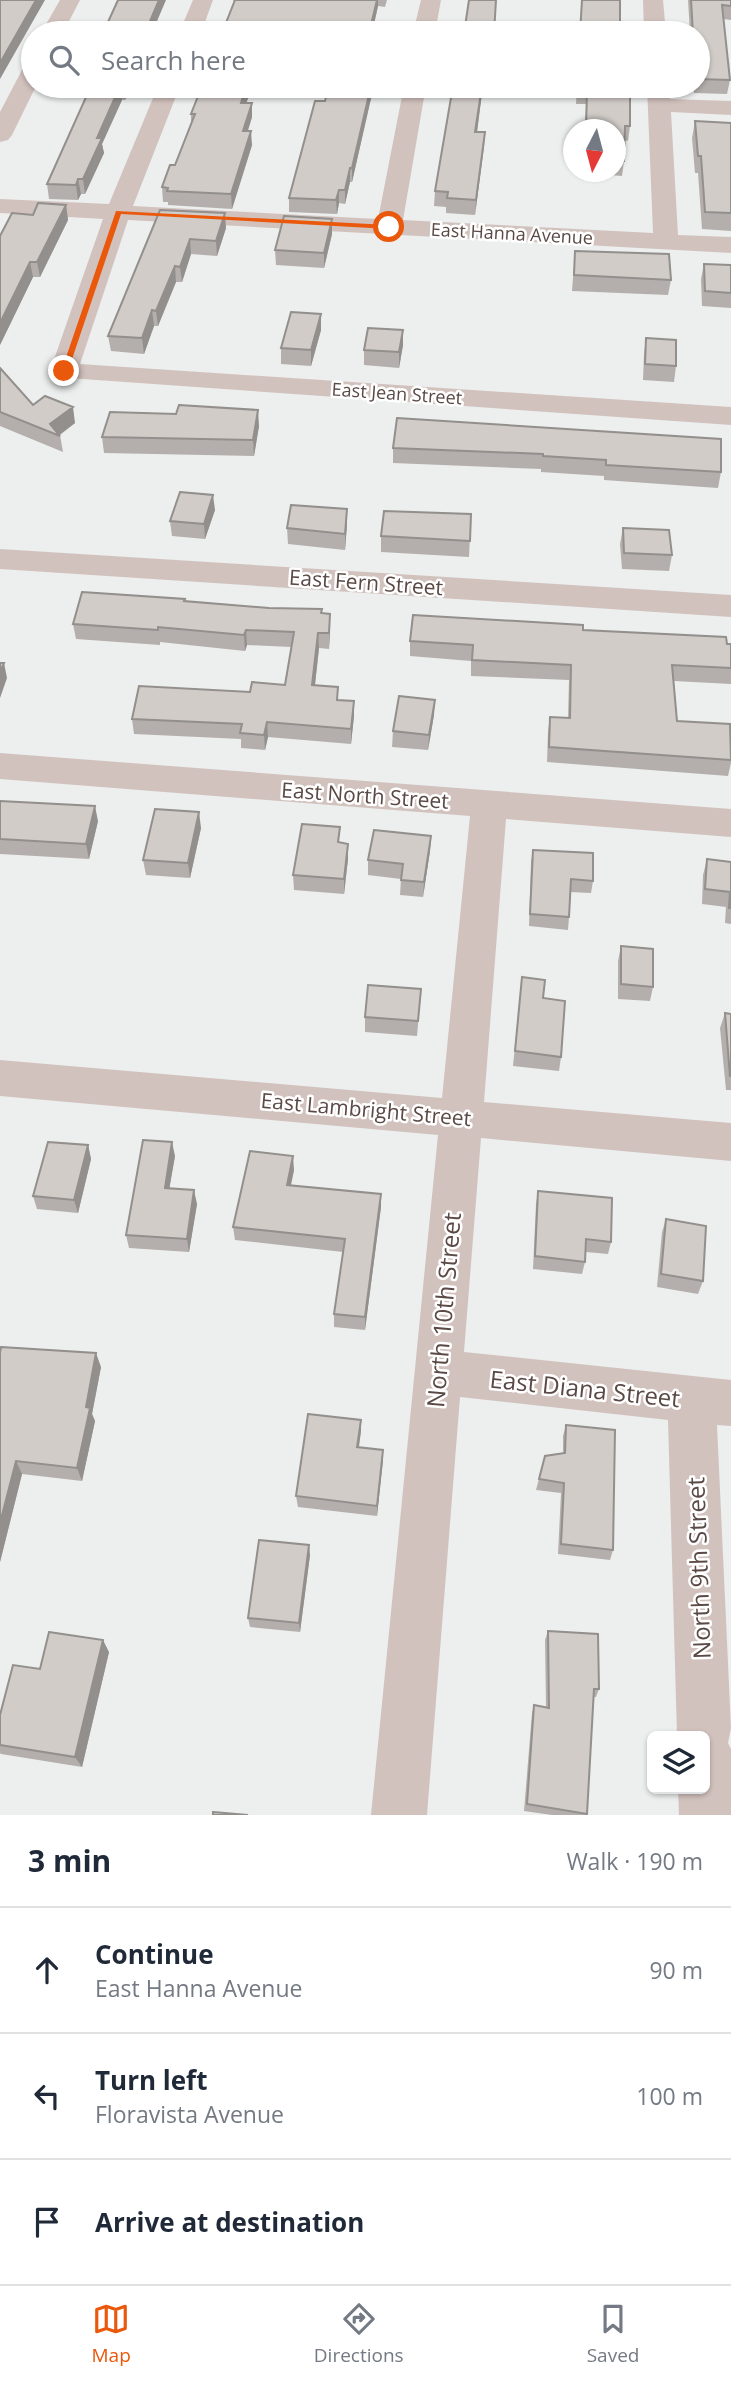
<!DOCTYPE html>
<html lang="en">
<head>
<meta charset="utf-8">
<style>
	:root { --surface:#fff; --page:#f6f6f7; --text:#1f2937; --muted:#747a83; --line:#e0e1e3; --accent:#ea580c }
	body { margin:0; font-family:"Open Sans",sans-serif; background:var(--page); color:var(--text) }
	.controls { position:absolute; right:21px; bottom:21px; display:grid; overflow:hidden; border-radius:10px; box-shadow:0 2px 5px #0004 }
	.controls button { width:63px; height:63px; display:grid; place-items:center; padding:0; border:0; border-bottom:2px solid var(--line); background:var(--surface); color:var(--text); font:35px sans-serif }
	.compass { position:absolute; left:563px; top:119px; width:63px; height:63px; border-radius:50%; background:var(--surface); box-shadow:0 2px 5px #0004; rotate:186deg }
	.stop { position:absolute; width:21px; height:21px; margin:-16px; border:5px solid #ea580c; border-radius:50%; background:#fff }
	.stop.end { background:#ea580c; border-color:#fff; box-shadow:0 2px 7px #0008 }
	.list { margin:0; padding:0; list-style:none }
	h2 { display:flex; justify-content:space-between; align-items:center; height:91px; margin:0; padding:0 28px; font-size:30px }
	h2 small { font-size:23px; font-weight:400; color:var(--muted) }
	.list li { display:grid; grid-template-columns:46px 1fr auto; gap:21px; align-items:center; box-sizing:border-box; height:126px; padding:0 28px; border-top:2px solid var(--line) }
	.list b { display:block; font-size:26px; white-space:nowrap }
	.list p { margin:0; font-size:23px; white-space:nowrap; color:var(--muted) }
	.list em { font-size:23px; font-style:normal; color:var(--muted) }
	.icon { flex:none; width:38px; height:38px; fill:none; stroke:currentColor; stroke-width:2; stroke-linecap:round; stroke-linejoin:round }
	.map { position:relative; flex:none; width:731px; height:1815px; overflow:hidden }
	.search { position:absolute; background:var(--surface); box-shadow:0 2px 5px #0004; left:21px; right:21px; top:21px; height:77px; display:flex; align-items:center; gap:18px; box-sizing:border-box; padding:0 24px; border-radius:38px; color:var(--muted); font-size:26px }
	.sheet { height:469px; background:var(--surface) }
	nav { display:flex; justify-content:space-around; align-items:center; box-sizing:border-box; height:98px; border-top:2px solid var(--line); background:var(--surface); font-size:19px; color:var(--muted) }
	nav a { display:grid; justify-items:center; gap:4px }
	nav .on { color:var(--accent) }
	.map>svg:first-child { display:block }
</style>
</head>
<body>
<div class="map">
<svg width="731" height="1815" viewBox="0 0 731 1815">
	<rect width="100%" height="100%" fill="#ecefee"/>
	<g fill="none" stroke-linecap="round" stroke-linejoin="round">
		<path fill="#d2c2be" fill-rule="evenodd" d="M60 0H80L63 33H41Z
			M193 0H213L201 33H179Z
			M421 0H441L435 33H413Z
			M643 0H663L666 33H644Z
			M33 63V86H36L12 135 8 140 0 142V112L22 70 25 65Z
			M158 86H180L133 206 378 219 404 86H426L403 220 653 233 647 86H669L670 99 731 101V115L671 112 678 235 731 237V253L128 220 80 364 731 407V425L54 377 50 371 103 219 0 213V199L109 204Z
			M0 549 731 595V617L0 569Z
			M0 753 731 809V837L506 819 484 1102 731 1123V1161L481 1138 464 1352 731 1380V1426L717 1425 731 1728 728 1743 731 1749V1815H679L678 1789H705V1736H677L668 1420 460 1397 427 1815H371L438 1135 0 1096V1060L442 1098 470 816 0 779Z"/>
	</g>
	<path fill="#b4afac" d="M233 0H387L385 7 378 6 372 33H222L234 2Z
		M688 0H731V20L723 19 730 80 727 94 694 93 693 86H698V33H690Z
		M91 86H131L125 100H122L102 144 104 153 85 194H81L78 200 49 199 47 184Z
		M202 86H252L246 103H252V117L248 131 252 145 232 209 168 205V202H163L162 187 175 165 191 124V114Z
		M453 86H493V93H482L477 132H485L475 215 446 213V207L434 206 435 191Z
		M577 86H619V94L630 126 628 141 624 140V161L622 176 583 173V172H615V130H585L586 104H576Z
		M372 94 352 182H350L345 204 339 203 337 214 289 212V198L325 101Z
		M695 121 731 123V231L702 229 698 173H695L692 138Z
		M66 205 68 220 40 277H33L0 345 33 215Z
		M160 210 226 228 217 256 191 254 182 282H176L158 326H154L144 354 111 351 108 336Z
		M332 234 324 268 276 265 275 250Z
		M575 251 671 280 668 295 572 291Z
		M704 264 731 265V308L702 306 701 279Z
		M321 330 311 366 281 364V348Z
		M646 338 676 366 674 382 643 380 644 354Z
		M403 345 399 368 364 365V350Z
		M0 368 33 405 75 423 60 435 63 452 0 426Z
		M397 418 721 472 718 488 604 480V476L541 472V469L393 463V448Z
		M259 426 254 456 104 453 102 437Z
		M215 510 205 539 172 536 170 521Z
		M471 514 469 557 381 552V536Z
		M347 524 345 550 288 544 287 528Z
		M623 528 672 555 669 571 622 569 620 544Z
		M185 599V601L269 608 322 609V613L330 629 329 649 319 648 315 686 339 700 354 716 351 744 268 737 265 750 241 748V739L134 734 132 719 285 685 291 647 247 645 245 651 160 642V645L76 639 73 624Z
		M583 630 731 644V684L674 681 677 721 731 746V763L728 776 547 762 548 732 550 717 568 718 569 680 471 676V661L410 656V641Z
		M434 715 428 750 392 747 393 731Z
		M0 801 98 821 89 859 0 854Z
		M201 828 190 878 146 875 143 860Z
		M431 836 430 851 423 897 400 895 401 879 368 875V860Z
		M340 842 348 844V859L344 894 294 890 293 875Z
		M533 850 593 881 591 893 570 892 569 917 568 930 529 926 531 862Z
		M707 859 731 862V924L725 923 726 907 702 904 703 875Z
		M621 946 653 987 650 1001 618 999V961Z
		M522 977 543 998 561 1057 559 1071 513 1066Z
		M421 989 417 1036 365 1032V1017Z
		M725 1013 731 1014V1090H726L720 1028Z
		M88 1145 91 1159 78 1213 37 1209 33 1196Z
		M175 1156 169 1189 197 1204 189 1252 129 1248 126 1235Z
		M294 1170 291 1185 381 1194V1207L365 1330 334 1327V1314L343 1252 235 1240 233 1227Z
		M538 1191 611 1242 608 1254 586 1252 585 1262 582 1274 533 1269 536 1204Z
		M666 1219 703 1281 698 1294 657 1287 662 1232Z
		M0 1353 101 1367 92 1414 95 1421 82 1481 22 1474 0 1562Z
		M566 1425 613 1550 610 1560 558 1554 561 1493 536 1490 545 1456 563 1454V1436Z
		M361 1431 359 1447 383 1450 377 1516 298 1507 296 1496Z
		M310 1555 300 1632 250 1627 248 1618Z
		M548 1631 599 1689 596 1697H593L586 1815H552L524 1811 532 1713 534 1705 546 1707 545 1640Z
		M109 1652 82 1767 1 1754 0 1753V1715L40 1669Z"/>
	<path fill="#928f8c" d="M36 0H45L0 79V63Z
		M159 0H166L152 33H145Z
		M377 0H378V6L372 33H369Z
		M120 86 122 100 102 144 104 153 85 194 83 179 97 138Z
		M123 86H131L125 100Z
		M246 86H252L242 117 241 103Z
		M371 86H372V94L352 182V168Z
		M482 86V93L475 147V132Z
		M252 103V117L243 145V131Z
		M251 131 252 145 232 209 231 194Z
		M485 132 484 147 475 215 476 200Z
		M350 168V182L345 204V190Z
		M78 179 81 194 78 200 76 185Z
		M339 190V203L337 214 336 200Z
		M66 205 68 220 40 277 37 262Z
		M225 213 226 228 217 256 216 241Z
		M332 219V234L324 268V253Z
		M190 239 191 254 182 282 180 267Z
		M30 262 33 277 0 345V323Z
		M175 266 176 282 158 326 156 311Z
		M152 310 154 326 144 354 142 338Z
		M321 314V330L311 366V350Z
		M403 330V345L399 368V352Z
		M73 407 75 423 59 435 50 424Z
		M258 410 259 426 254 456 253 440Z
		M213 495 215 510 205 539 204 524Z
		M347 509V524L345 550V534Z
		M330 614V629L329 649V633Z
		M246 630 247 645 245 651 244 635Z
		M318 633 319 648 313 701 312 685Z
		M4 663 7 678 0 698V672Z
		M435 700 434 715 428 750 429 735Z
		M354 701V716L351 744V729Z
		M267 722 268 737 265 750 264 735Z
		M95 806 98 821 89 859 86 844Z
		M199 812 201 828 190 878 188 863Z
		M431 836 430 851 423 897 424 882Z
		M348 844V859L344 894V879Z
		M172 1142 175 1156 167 1202 165 1188Z
		M88 1145 91 1159 78 1213 74 1200Z
		M293 1156 294 1170 288 1198 287 1185Z
		M194 1190 197 1204 189 1252 187 1239Z
		M381 1194V1207L365 1330V1317Z
		M96 1353 101 1367 92 1414 95 1421 82 1481 77 1468 86 1407Z
		M361 1420V1431L357 1458V1447Z
		M383 1450V1461L377 1516V1506Z
		M16 1461 22 1474 0 1562V1523Z
		M309 1545 310 1555 300 1632 299 1623Z
		M103 1640 109 1652 82 1767 75 1757Z"/>
	<path fill="#d1ccc8" stroke="#928f8c" stroke-width="2" d="M0 0H36L0 63Z
		M118 0H159L145 33H103Z
		M235 0H377L369 33 294 31 293 33H222Z
		M469 0H496L494 33H464Z
		M582 0H620V33H580Z
		M691 0H731V6L722 5 730 80 698 79V33H693Z
		M91 86H123H120L97 138H102L83 179H78L76 185 47 184Z
		M202 86H246L241 103H252L243 131H251L231 194 167 191 168 188 162 187 170 165H175L195 114H191Z
		M329 86H371L352 168H350L345 190H339L336 200 289 198 315 101H325Z
		M453 86H482L475 132H485L476 200 447 198 448 192 435 191Z
		M578 86H619V94L630 95V126H625L624 161H615V130H586L587 90H577Z
		M695 121 731 123V213L705 212 701 156H698Z
		M38 203 66 205 37 262H30L0 323V236L12 213 33 215Z
		M160 210 225 213 216 241 190 239 180 267 175 266 156 311 152 310 142 338 108 336Z
		M284 216 332 219 324 253 275 250Z
		M575 251 669 254 671 280 574 275Z
		M704 264 731 265V293L705 291Z
		M291 312 321 314 311 350 281 348Z
		M368 328 403 330 399 352 364 350Z
		M646 338 676 340V366L645 364Z
		M0 368 33 405 45 396 73 407 50 424 60 436 0 412Z
		M179 405 258 410 253 440 102 437 110 412 176 414Z
		M397 418 721 439V472L606 465V460L543 456V454L393 448Z
		M180 492 213 495 204 524 170 521Z
		M291 505 347 509 345 534 287 528Z
		M384 511 471 514 470 541 381 536Z
		M623 528 669 530 672 555 624 553Z
		M82 592 185 599 184 601 269 608 322 609 321 613 330 614 329 633H318L312 685 338 687 337 700 354 701 351 729 267 722 264 735 240 733 242 724 132 719 139 686 250 692 252 682 285 685 294 632 246 630 244 635 158 627V630L73 624Z
		M413 615 583 625V630L726 637 727 644H731V668L672 665 677 721 730 724 731 760 549 747 550 717 570 718 571 665 472 660 473 645 410 641Z
		M0 663H4L0 672Z
		M399 696 435 700 429 735 393 731Z
		M0 801 95 806 86 844 0 839Z
		M155 809 199 812 188 863 143 860Z
		M302 824 340 827 338 842 348 844 344 879 293 875Z
		M374 830 431 836 424 882 401 880 403 864 368 860Z
		M533 850 593 853V881L571 879 569 917 530 914Z
		M707 859 731 862V908H729L730 892 705 889Z
		M621 946 653 949V987L621 984Z
		M522 977 545 980 543 998 565 1001 561 1057 515 1051Z
		M368 985 421 989 418 1021 365 1017Z
		M725 1013 731 1014V1076H730Z
		M143 1140 172 1142 165 1188 194 1190 187 1239 126 1235Z
		M48 1142 88 1145 74 1200 33 1196Z
		M250 1151 293 1156 287 1185 381 1194 365 1317 334 1314 345 1239 233 1227Z
		M538 1191 612 1198 611 1242 586 1239 585 1262 535 1256Z
		M666 1219 706 1226 703 1281 661 1274Z
		M1 1347 96 1353 86 1407 90 1408 77 1468 16 1461 0 1523V1353Z
		M308 1414 361 1420 357 1447 383 1450 377 1506 296 1496Z
		M566 1425 615 1430 613 1550 561 1544 564 1483 539 1479 545 1456 565 1453Z
		M259 1540 309 1545 299 1623 248 1618Z
		M548 1631 598 1634 599 1689H594L587 1814 527 1804 534 1705 549 1708Z
		M49 1632 103 1640 75 1757 0 1745V1715L13 1665 40 1669Z
		M213 1812 248 1815H213Z"/>
	<path fill="#ea580c" d="M116 211 389 225 393 227 389 229 121 214 68 371 61 372Z"/>
	<g text-anchor="middle" dominant-baseline="central" stroke-width="5" stroke-linejoin="round" paint-order="stroke">
		<g font-size="18" fill="#5a4944" stroke="#fff">
			<text transform="translate(512 233) rotate(3)">East Hanna Avenue</text>
			<text transform="translate(397 393) rotate(4)">East Jean Street</text>
		</g>
		<g font-size="21" fill="#5a4944" stroke="#fff">
			<text transform="translate(366 582) rotate(4)">East Fern Street</text>
			<text transform="translate(365 795) rotate(4)">East North Street</text>
			<text transform="translate(366 1109) rotate(5)">East Lambright Street</text>
		</g>
		<g font-size="24" fill="#5a4944" stroke="#fff">
			<text transform="translate(443 1310) rotate(-85)">North 10th Street</text>
			<text transform="translate(585 1388) rotate(6)">East Diana Street</text>
			<text transform="translate(698 1568) rotate(-92)">North 9th Street</text>
		</g>
	</g>
</svg>
<div class="controls">
<button><svg class="icon" aria-label="layers" viewBox="0 0 24 24"><path d="M12 4l9 5-9 5-9-5zM3 14l9 5 9-5"/></svg></button>
</div>
<svg class="compass" viewBox="-18 -18 36 36"><path d="M0-13l5 13h-10z" fill="#e53935"/><path d="M0 13l5-13h-10z" fill="#747a83"/></svg>
<div class="stop" style="left:389px;top:227px"></div>
<div class="stop end" style="left:64px;top:371px"></div>
<div class="search"><svg class="icon" aria-label="search" viewBox="0 0 24 24"><circle cx="10" cy="10" r="6"/><path d="M15 15l6 6"/></svg>Search here</div>
</div>
<section class="sheet">
<h2>3 min<small>Walk · 190 m</small></h2>
<ul class="list">
<li><svg class="icon" aria-label="ahead" viewBox="0 0 24 24"><path d="M12 20V5M6 11l6-6 6 6"/></svg><div><b>Continue</b><p>East Hanna Avenue</p></div><em>90 m</em></li>
<li><svg class="icon" aria-label="left" viewBox="0 0 24 24"><path d="M17 20v-9H6M10 6l-5 5 5 5"/></svg><div><b>Turn left</b><p>Floravista Avenue</p></div><em>100 m</em></li>
<li><svg class="icon" aria-label="arrive" viewBox="0 0 24 24"><path d="M6 21V4h12l-3 4 3 4H6"/></svg><div><b>Arrive at destination</b></div></li>
</ul>
</section>
<nav>
<a class="on"><svg class="icon" aria-label="map" viewBox="0 0 24 24"><path d="M3 6l6-2 6 2 6-2v14l-6 2-6-2-6 2zM9 4v14M15 6v14"/></svg>Map</a>
<a><svg class="icon" aria-label="directions" viewBox="0 0 24 24"><path d="M12 3l9 9-9 9-9-9zM9 14v-3h6M13 9l2 2-2 2"/></svg>Directions</a>
<a><svg class="icon" aria-label="saved" viewBox="0 0 24 24"><path d="M7 4h10v16l-5-4-5 4z"/></svg>Saved</a>
</nav>
</body>
</html>
